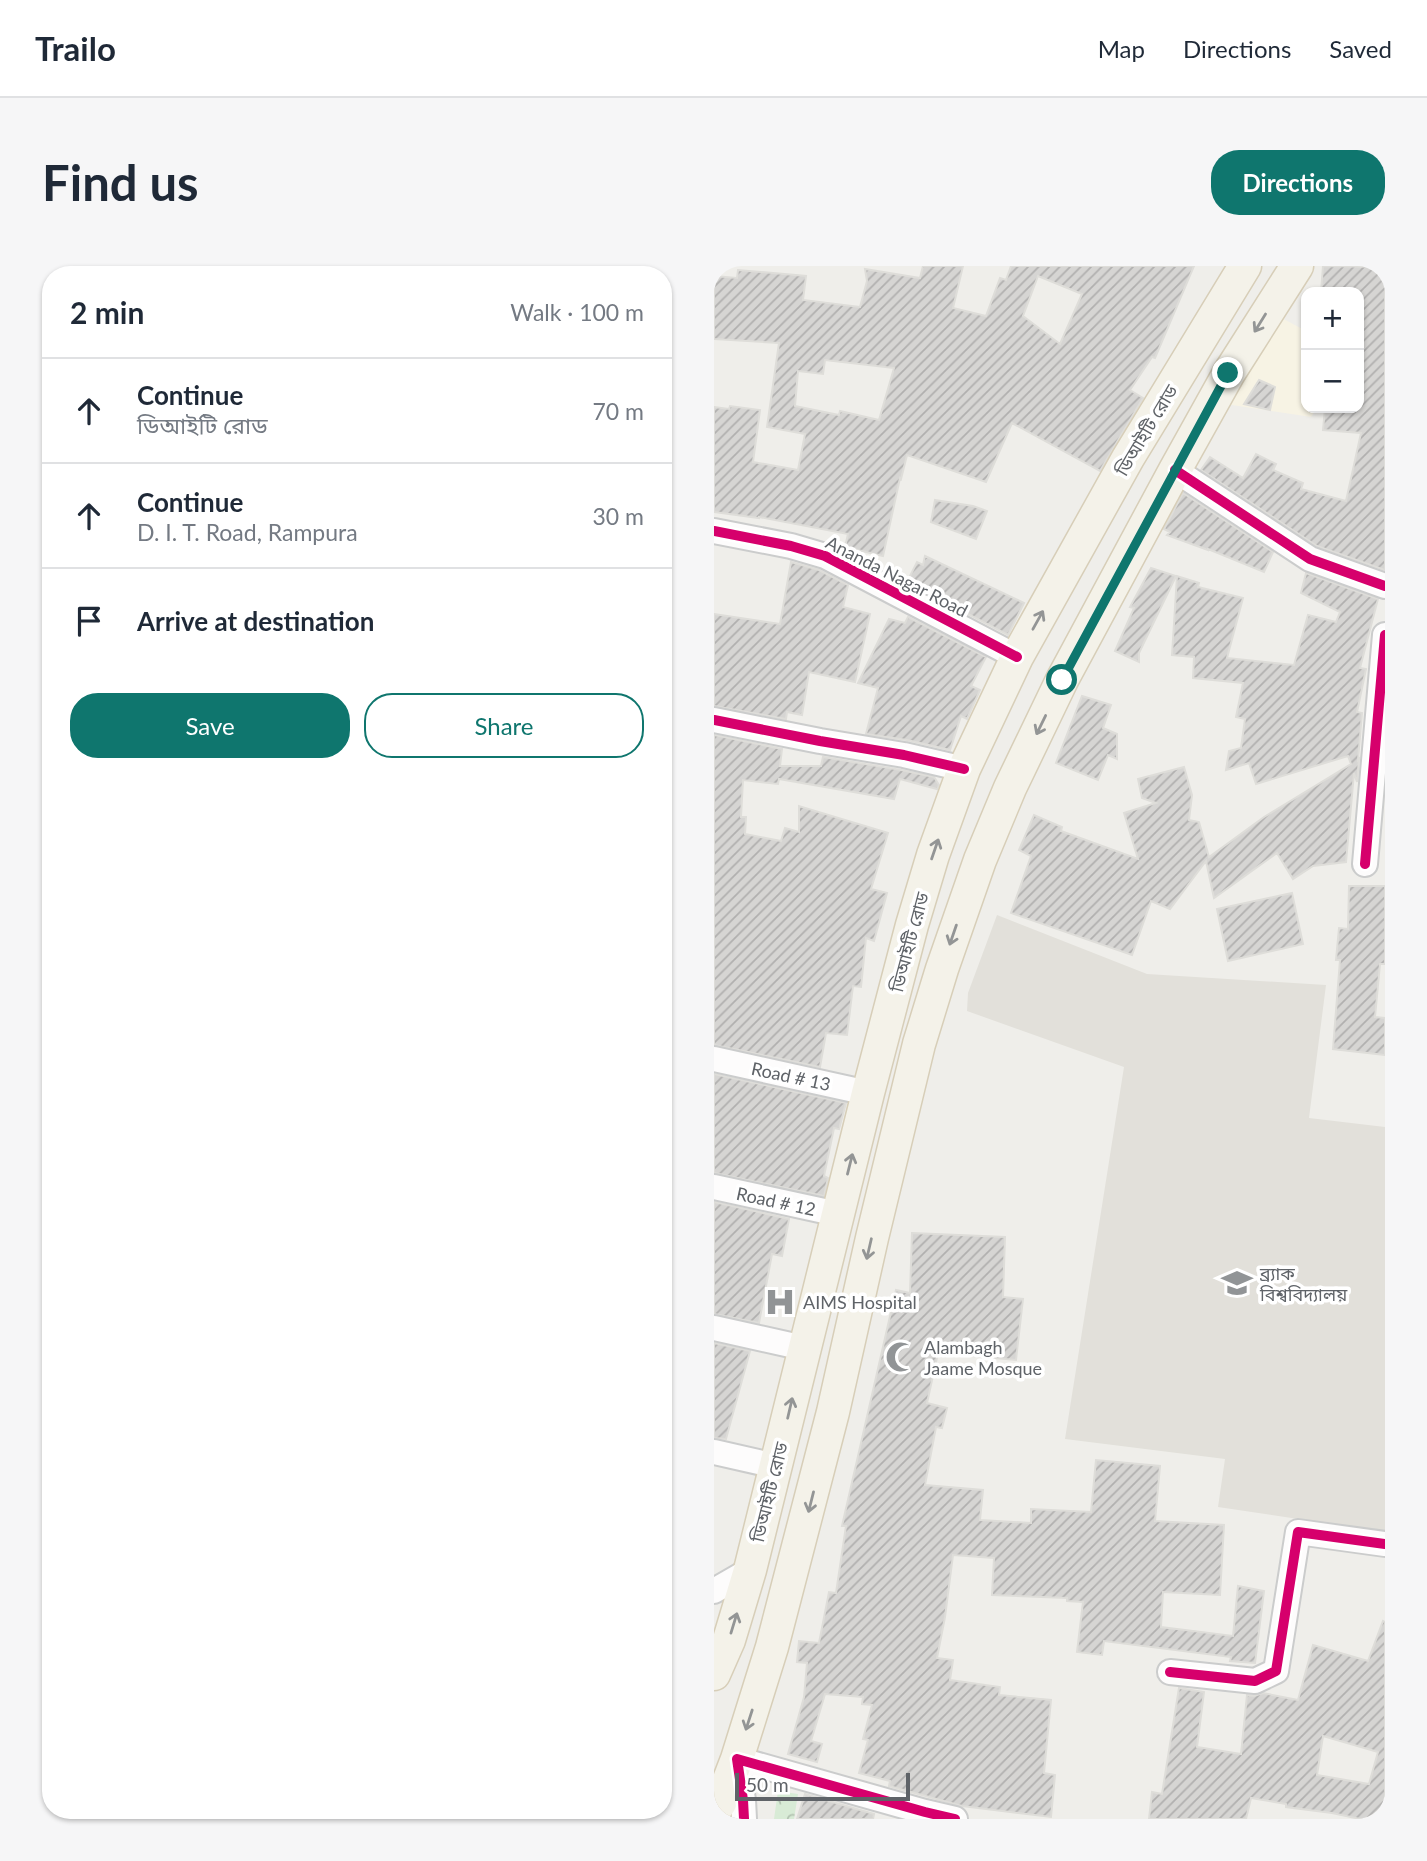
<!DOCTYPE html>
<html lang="en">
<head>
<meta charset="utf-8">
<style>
	:root { --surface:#fff; --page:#f6f6f7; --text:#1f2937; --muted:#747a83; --line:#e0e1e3; --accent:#0f766e }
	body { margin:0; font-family:Lato,"Noto Sans Bengali",sans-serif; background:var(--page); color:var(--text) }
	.controls { position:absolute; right:21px; top:21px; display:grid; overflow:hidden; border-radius:14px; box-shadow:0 2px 5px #0004 }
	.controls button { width:63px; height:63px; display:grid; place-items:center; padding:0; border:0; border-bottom:2px solid var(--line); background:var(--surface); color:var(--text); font:35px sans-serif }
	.scale { position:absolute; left:21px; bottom:18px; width:175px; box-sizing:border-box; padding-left:7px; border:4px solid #5f6368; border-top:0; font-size:19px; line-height:24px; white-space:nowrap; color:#5f6368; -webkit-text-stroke:5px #fff; paint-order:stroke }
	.stop { position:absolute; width:21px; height:21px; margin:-16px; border:5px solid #0f766e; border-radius:50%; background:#fff }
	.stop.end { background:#0f766e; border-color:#fff; box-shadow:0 2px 7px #0008 }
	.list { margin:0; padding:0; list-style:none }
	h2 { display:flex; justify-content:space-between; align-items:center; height:91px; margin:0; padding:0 28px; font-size:30px }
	h2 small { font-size:23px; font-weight:400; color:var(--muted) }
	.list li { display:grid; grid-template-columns:46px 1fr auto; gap:21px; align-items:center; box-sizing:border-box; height:105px; padding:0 28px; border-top:2px solid var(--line) }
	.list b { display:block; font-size:26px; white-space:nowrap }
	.list p { margin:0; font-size:23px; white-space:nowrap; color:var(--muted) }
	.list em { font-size:23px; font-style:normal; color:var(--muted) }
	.actions { display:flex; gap:14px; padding:21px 28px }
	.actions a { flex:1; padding:16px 0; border:2px solid var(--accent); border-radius:28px; text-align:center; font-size:24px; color:var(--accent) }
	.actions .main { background:var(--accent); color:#fff }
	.icon { flex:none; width:38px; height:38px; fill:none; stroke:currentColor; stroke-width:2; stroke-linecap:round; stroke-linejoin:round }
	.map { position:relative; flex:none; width:671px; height:1553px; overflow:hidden; border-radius:28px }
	header { display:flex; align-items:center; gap:42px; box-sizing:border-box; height:98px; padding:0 35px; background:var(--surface); border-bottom:2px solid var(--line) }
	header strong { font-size:33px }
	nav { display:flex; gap:38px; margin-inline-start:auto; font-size:24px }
	.intro { display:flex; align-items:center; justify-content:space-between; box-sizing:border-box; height:168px; padding:0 42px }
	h1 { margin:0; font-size:49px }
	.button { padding:18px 32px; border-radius:28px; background:var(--accent); color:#fff; font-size:24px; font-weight:700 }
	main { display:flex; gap:42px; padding:0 42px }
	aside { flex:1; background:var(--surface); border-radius:28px; box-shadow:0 2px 5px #0004 }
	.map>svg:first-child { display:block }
</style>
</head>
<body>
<header>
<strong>Trailo</strong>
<nav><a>Map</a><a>Directions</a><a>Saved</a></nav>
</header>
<div class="intro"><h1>Find us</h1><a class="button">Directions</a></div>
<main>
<aside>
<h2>2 min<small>Walk · 100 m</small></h2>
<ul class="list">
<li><svg class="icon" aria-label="ahead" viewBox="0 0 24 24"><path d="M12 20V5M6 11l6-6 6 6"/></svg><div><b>Continue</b><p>ডিআইটি রোড</p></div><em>70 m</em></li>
<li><svg class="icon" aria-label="ahead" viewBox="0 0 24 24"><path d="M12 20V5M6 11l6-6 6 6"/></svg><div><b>Continue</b><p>D. I. T. Road, Rampura</p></div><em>30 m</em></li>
<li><svg class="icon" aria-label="arrive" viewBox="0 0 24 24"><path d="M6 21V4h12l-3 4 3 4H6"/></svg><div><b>Arrive at destination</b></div></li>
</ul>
<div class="actions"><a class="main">Save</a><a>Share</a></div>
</aside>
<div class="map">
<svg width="671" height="1553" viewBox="0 0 671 1553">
	<defs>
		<pattern id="park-crowns" width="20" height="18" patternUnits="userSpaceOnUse" patternTransform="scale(1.75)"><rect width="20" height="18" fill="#d8ebd6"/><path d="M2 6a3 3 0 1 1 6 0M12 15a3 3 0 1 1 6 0" fill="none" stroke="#b2c2b1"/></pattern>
		<pattern id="building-hatch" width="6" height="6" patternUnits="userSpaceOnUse" patternTransform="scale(1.75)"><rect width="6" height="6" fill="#d6d5d3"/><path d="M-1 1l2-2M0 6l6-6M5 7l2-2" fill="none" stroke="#b1b0af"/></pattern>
	</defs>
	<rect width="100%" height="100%" fill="#efeeea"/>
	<path fill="#f7f3e4" d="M564 50 592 65V142H603L597 151 511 138Z"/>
	<path fill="#e2e0da" d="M283 649 433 708 612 719 595 852 671 861V1266L504 1241 511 1193 351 1173 410 801 253 745 254 727Z"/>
	<path fill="url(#park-crowns)" d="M64 1525 84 1528 80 1553H60Z"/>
	<path fill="url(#building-hatch)" stroke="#deddd9" stroke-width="2" fill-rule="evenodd" d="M209 0H249L239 42 272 50 286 12 292 14 297 0H480L441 92 438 91 416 124 429 132 386 205 298 157 272 216 193 189 187 213 186 212 169 290 131 281 134 268 45 251V252L0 246V141L15 143 16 140 46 144 39 196 84 204 91 168 53 161 65 77 0 73V10L23 12 24 4 92 10 89 34 146 41 153 15 151 3 206 12ZM324 10 368 28 346 78 309 50ZM111 94 180 102 165 154 126 145 125 149 81 140 84 105 109 108Z
		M609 0 671 1V304L603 280 487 204 496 191 529 212 542 188 562 198 559 204 589 217 587 223 632 235 647 167 609 164 611 142H645V26H607Z
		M545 114 561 121 556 144 530 138Z
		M469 227 559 286 550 306 494 283V284L453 269 456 266 450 263Z
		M221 234 259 240 273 245 262 273 217 256Z
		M211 290 310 337 294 369 193 316 203 296 209 299Z
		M77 296 105 304 134 319 129 341 156 348 141 416 95 406 88 449 73 446 72 453 0 440V348L66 358Z
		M437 302 462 310 425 387V396L401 385 420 342 416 341Z
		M592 307 664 333 646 402 652 403 643 446 648 447 644 494 645 493 643 516 640 507 632 596 599 600 579 613 563 587 500 632 492 595 456 643 437 635 418 689 297 647 317 590 305 584 320 549 348 561 347 565 424 593 410 547 442 537 428 532 424 513 470 501 478 529 475 554 485 556 495 591 550 551 637 498 634 490 542 518 535 497 512 504 515 485 527 482 531 453 522 451 529 417 479 412 480 391 458 389 463 310 485 317 484 321 529 332 513 392 580 399 594 349 622 356 626 346 587 327Z
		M194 351 272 391 257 420 266 424 253 453 247 450 236 484 193 474 152 468 164 422 144 417 175 353 191 357Z
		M368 430 397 439 389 462 403 468V493L394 489 384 514 342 497Z
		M0 469 68 483 66 500H107L109 491 187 504 220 511 225 519 223 523 186 513 180 533 65 513 64 518 29 514 27 551H32L31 568 67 575 71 562 85 566V540L174 567 157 623 173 627 160 675 152 672 147 721 139 720 133 769 112 767 106 801 0 779Z
		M635 620H671V698H666L661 751 671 752V789L619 783 626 694H622L625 662 634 663Z
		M578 627 589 678 514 695 503 643Z
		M0 808 132 837 125 863 120 862 110 910 114 912 110 930 0 907Z
		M0 936 75 953 68 990 58 988 45 1057 0 1048Z
		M198 967 291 971 289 1031 309 1033 302 1094 224 1087 213 1137 233 1142 228 1162 222 1161 211 1219 269 1224 266 1254 317 1257V1243L377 1246 382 1194 446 1200 441 1255 510 1259 506 1329 449 1326 447 1361 519 1370 524 1320 550 1325 541 1397 516 1395 517 1391 390 1375 388 1389 363 1386 369 1336 353 1335V1332L278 1329 280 1292 239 1289 231 1351 223 1392 239 1394 236 1414 286 1421 285 1429 337 1434 330 1507 341 1509 337 1551 248 1540 175 1520 176 1515 145 1507 154 1474 149 1473 158 1439 148 1438 149 1431 111 1428 97 1475 108 1478 103 1496 74 1488 90 1431 93 1397 83 1396 85 1375 105 1377 115 1326 122 1327 132 1260H128L182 1024 196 1027Z
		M0 1077 36 1085 12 1173 0 1172Z
		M669 1355 671 1356V1553H646L618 1547 572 1541V1538L537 1532 532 1553H435L438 1526 448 1528 465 1422 490 1426 483 1481 527 1488 533 1429 540 1430 549 1427 584 1434 599 1379 654 1395ZM609 1470 664 1486 655 1518 603 1509Z
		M91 1528 160 1548 159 1553H83Z"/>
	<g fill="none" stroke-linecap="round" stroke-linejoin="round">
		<g stroke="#cbcccc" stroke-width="28">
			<path id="minor" d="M461 204 596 293 671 320
				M0 265 77 280 111 290 303 391
				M0 454 106 475 190 489 250 503
				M651 598 671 369
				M0 793 154 827
				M0 921 124 948
				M0 1062 90 1082
				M0 1186 62 1200
				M0 1325 36 1304
				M456 1406 541 1415 562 1405 584 1266 671 1278
				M30 1553 29 1534 23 1493 211 1546 241 1553"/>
		</g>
		<g stroke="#d7ceb8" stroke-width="35">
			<path id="major" d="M0 1408 15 1374 36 1304 154 827 198 659 219 589 250 503 303 391 414 192 531 0
				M0 1545 6 1537 23 1493 58 1381 119 1146 158 972 205 778 228 703 266 594 296 522 348 414 461 204 515 107 583 0"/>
		</g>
		<use href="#minor" stroke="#fdfcfc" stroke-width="24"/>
		<use href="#major" stroke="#f4f2e9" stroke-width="32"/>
		<g stroke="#fff" stroke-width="15">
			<path id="cycleway" d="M461 204 596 293 671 320
				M0 265 77 280 111 290 303 391
				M0 454 106 475 190 489 250 503
				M651 598 671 369
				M456 1406 541 1415 562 1405 584 1266 671 1278
				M30 1553 29 1534 23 1493 211 1546 241 1553"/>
		</g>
		<use href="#cycleway" stroke="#d6006c" stroke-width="10"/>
	</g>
	<defs><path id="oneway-shaft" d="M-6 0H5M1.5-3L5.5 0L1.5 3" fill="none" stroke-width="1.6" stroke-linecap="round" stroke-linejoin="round" transform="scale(1.75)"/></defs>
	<g stroke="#939595">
		<use href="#oneway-shaft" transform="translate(546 57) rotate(122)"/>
		<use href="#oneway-shaft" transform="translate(324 354) rotate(-61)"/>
		<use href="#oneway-shaft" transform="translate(327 459) rotate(116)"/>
		<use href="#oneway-shaft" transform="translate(221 583) rotate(-71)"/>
		<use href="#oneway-shaft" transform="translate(239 669) rotate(109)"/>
		<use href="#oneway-shaft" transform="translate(136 898) rotate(-76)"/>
		<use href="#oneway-shaft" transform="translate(155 983) rotate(103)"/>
		<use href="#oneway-shaft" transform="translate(76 1142) rotate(-77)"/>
		<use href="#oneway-shaft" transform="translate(97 1236) rotate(104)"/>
		<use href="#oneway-shaft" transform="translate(20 1357) rotate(-73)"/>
		<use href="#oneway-shaft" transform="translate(35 1454) rotate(108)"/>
	</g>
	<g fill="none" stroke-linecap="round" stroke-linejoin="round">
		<path stroke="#0f766e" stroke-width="9" d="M348 414 514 107"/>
	</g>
	<defs>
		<g id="university-bare" transform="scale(2.415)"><path d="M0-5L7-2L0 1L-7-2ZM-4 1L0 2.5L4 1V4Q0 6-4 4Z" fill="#919496" stroke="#fff" stroke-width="2.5" paint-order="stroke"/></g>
		<g id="hospital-bare" transform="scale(2.415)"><path d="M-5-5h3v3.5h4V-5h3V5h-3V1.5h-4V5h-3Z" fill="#919496" stroke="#fff" stroke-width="2.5" paint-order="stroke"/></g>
		<g id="mosque-bare" transform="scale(2.415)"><path d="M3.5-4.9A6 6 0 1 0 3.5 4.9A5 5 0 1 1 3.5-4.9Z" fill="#919496" stroke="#fff" stroke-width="2.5" paint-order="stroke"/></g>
	</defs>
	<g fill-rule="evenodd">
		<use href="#university-bare" x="523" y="1017"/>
		<use href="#hospital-bare" x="66" y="1036"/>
		<use href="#mosque-bare" x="187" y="1091"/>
	</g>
	<g text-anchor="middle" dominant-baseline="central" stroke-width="7" stroke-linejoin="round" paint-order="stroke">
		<g font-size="18" fill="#5f6368" stroke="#fff">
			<text transform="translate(432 164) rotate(-59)">ডিআইটি রোড</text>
			<text transform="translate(183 310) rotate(27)">Ananda Nagar Road</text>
			<text transform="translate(195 676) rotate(-75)">ডিআইটি রোড</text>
			<text transform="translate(77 810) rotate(12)">Road # 13</text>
			<text transform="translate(62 935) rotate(12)">Road # 12</text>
			<text transform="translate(55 1226) rotate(-76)">ডিআইটি রোড</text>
		</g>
		<g font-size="18" fill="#5f6368" stroke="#fff" text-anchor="start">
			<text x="546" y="1007">ব্র্যাক<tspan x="546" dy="21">বিশ্ববিদ্যালয়</tspan></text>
			<text x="89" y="1036">AIMS Hospital</text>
			<text x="210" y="1081">Alambagh<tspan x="210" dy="21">Jaame Mosque</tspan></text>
		</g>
	</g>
</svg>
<div class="controls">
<button>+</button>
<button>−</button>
</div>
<div class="scale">50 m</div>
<div class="stop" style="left:348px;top:414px"></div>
<div class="stop end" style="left:514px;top:107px"></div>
</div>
</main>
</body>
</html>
